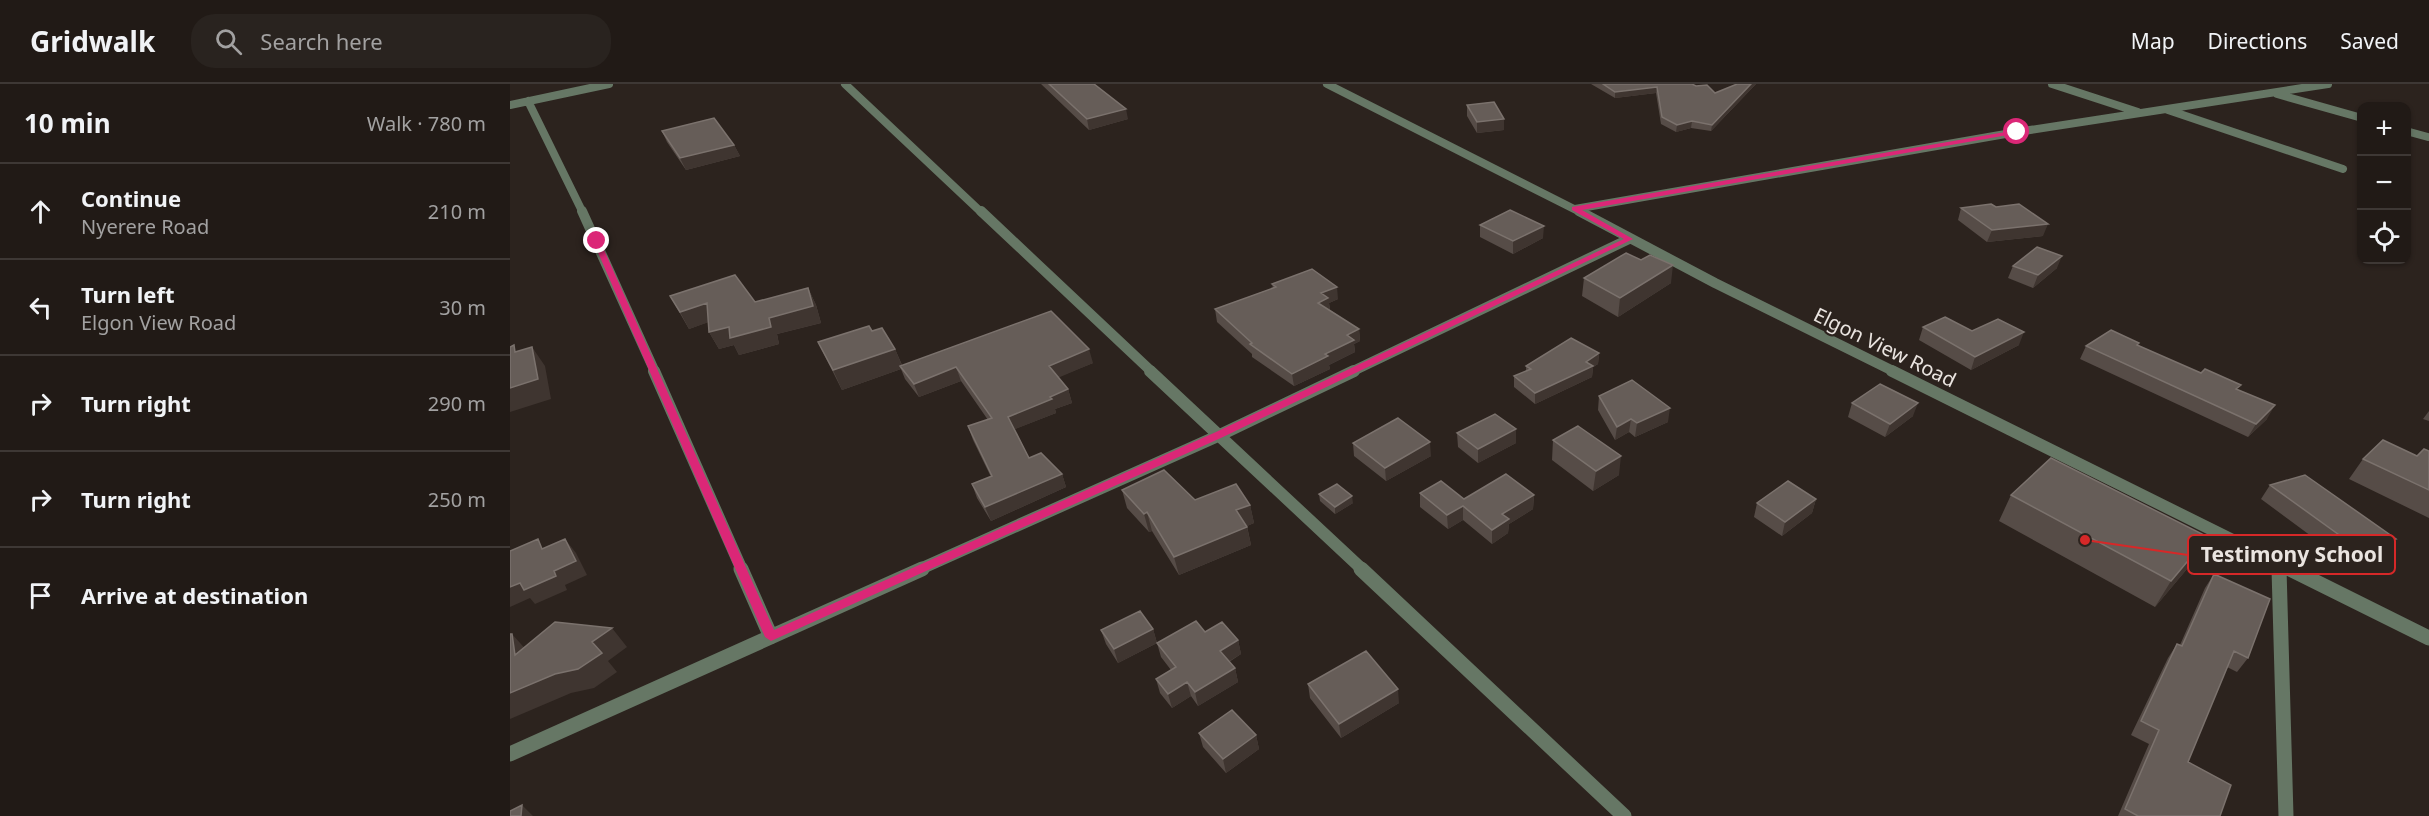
<!DOCTYPE html>
<html lang="en">
<head>
<meta charset="utf-8">
<style>
	:root { --surface:#211a16; --page:#29231f; --text:#f1f3f6; --muted:#a2a1a1; --line:#3e3835 }
	body { margin:0; font-family:"Noto Sans",sans-serif; background:var(--page); color:var(--text) }
	.controls { position:absolute; right:18px; top:18px; display:grid; overflow:hidden; border-radius:12px; box-shadow:0 2px 4px #0004 }
	.controls button { width:54px; height:54px; display:grid; place-items:center; padding:0; border:0; border-bottom:2px solid var(--line); background:var(--surface); color:var(--text); font:30px sans-serif }
	.stop { position:absolute; width:18px; height:18px; margin:-14px; border:4px solid #db2777; border-radius:50%; background:#fff }
	.stop.end { background:#db2777; border-color:#fff; box-shadow:0 2px 6px #0008 }
	.list { margin:0; padding:0; list-style:none }
	h2 { display:flex; justify-content:space-between; align-items:center; height:78px; margin:0; padding:0 24px; font-size:26px }
	h2 small { font-size:20px; font-weight:400; color:var(--muted) }
	.list li { display:grid; grid-template-columns:39px 1fr auto; gap:18px; align-items:center; box-sizing:border-box; height:96px; padding:0 24px; border-top:2px solid var(--line) }
	.list b { display:block; font-size:22px; white-space:nowrap }
	.list p { margin:0; font-size:20px; white-space:nowrap; color:var(--muted) }
	.list em { font-size:20px; font-style:normal; color:var(--muted) }
	.icon { flex:none; width:33px; height:33px; fill:none; stroke:currentColor; stroke-width:2; stroke-linecap:round; stroke-linejoin:round }
	.map { position:relative; flex:none; width:1919px; height:732px; overflow:hidden }
	header { display:flex; align-items:center; gap:36px; box-sizing:border-box; height:84px; padding:0 30px; background:var(--surface); border-bottom:2px solid var(--line) }
	header strong { font-size:28px }
	nav { display:flex; gap:33px; margin-inline-start:auto; font-size:21px }
	.search { width:420px; height:54px; background:var(--page); display:flex; align-items:center; gap:15px; box-sizing:border-box; padding:0 21px; border-radius:24px; color:var(--muted); font-size:22px }
	main { display:flex }
	aside { flex:1; background:var(--surface) }
	.map>svg:first-child { display:block }
</style>
</head>
<body>
<header>
<strong>Gridwalk</strong>
<div class="search"><svg class="icon" aria-label="search" viewBox="0 0 24 24"><circle cx="10" cy="10" r="6"/><path d="M15 15l6 6"/></svg>Search here</div>
<nav><a>Map</a><a>Directions</a><a>Saved</a></nav>
</header>
<main>
<aside>
<h2>10 min<small>Walk · 780 m</small></h2>
<ul class="list">
<li><svg class="icon" aria-label="ahead" viewBox="0 0 24 24"><path d="M12 20V5M6 11l6-6 6 6"/></svg><div><b>Continue</b><p>Nyerere Road</p></div><em>210 m</em></li>
<li><svg class="icon" aria-label="left" viewBox="0 0 24 24"><path d="M17 20v-9H6M10 6l-5 5 5 5"/></svg><div><b>Turn left</b><p>Elgon View Road</p></div><em>30 m</em></li>
<li><svg class="icon" aria-label="right" viewBox="0 0 24 24"><path d="M7 20v-9h11M14 6l5 5-5 5"/></svg><div><b>Turn right</b></div><em>290 m</em></li>
<li><svg class="icon" aria-label="right" viewBox="0 0 24 24"><path d="M7 20v-9h11M14 6l5 5-5 5"/></svg><div><b>Turn right</b></div><em>250 m</em></li>
<li><svg class="icon" aria-label="arrive" viewBox="0 0 24 24"><path d="M6 21V4h12l-3 4 3 4H6"/></svg><div><b>Arrive at destination</b></div></li>
</ul>
</aside>
<div class="map">
<svg width="1919" height="732" viewBox="0 0 1919 732">
	<rect width="100%" height="100%" fill="#2c231e"/>
	<g fill="none" stroke-linecap="round" stroke-linejoin="round">
		<path stroke="#667765" stroke-width="8" d="M335 0 472 129
			M817 0 1072 129
			M1542 0 1628 28
			M1767 10 1852 34
			M18 17 73 129
			M0 21 99 0
			M1658 26 1833 85
			M1896 47 1918 53
			M1065 125 1507 48 1818 0"/>
		<path stroke="#667765" stroke-width="10" d="M72 127 145 288
			M471 127 642 288
			M1069 127 1205 199 1385 288
			M841 288 1119 155"/>
		<path stroke="#667765" stroke-width="12" d="M144 287 232 486
			M640 287 853 486
			M1382 287 1783 486
			M1769 480V486
			M408 486 710 351 844 287"/>
		<path stroke="#667765" stroke-width="15" d="M231 485 261 553
			M851 485 1114 732
			M1769 485 1776 732
			M1780 485 1919 554
			M0 670 412 485"/>
	</g>
	<path fill="#564c47" d="M531 0H584L618 35 579 46Z
		M1081 0H1182L1186 2 1205 9 1227 0H1246L1201 47 1181 44 1166 48 1151 40 1146 9 1105 14Z
		M957 21 994 46 967 49 957 32Z
		M152 47 224 61 230 72 176 86 157 58Z
		M1451 124 1533 152 1477 158 1448 136Z
		M970 141 1033 154 1003 170 970 153Z
		M1131 176 1161 199 1108 233 1072 212 1074 194Z
		M1503 182 1547 184 1523 204 1498 194Z
		M762 200 828 215 819 219 820 226 849 245 850 257 844 260 845 268 819 281 820 285 784 302 742 273V270L707 238 705 225 763 204Z
		M298 204 306 221 311 239 267 250 269 260 229 271 224 261 209 265 199 248 198 238 179 245 160 212 245 218Z
		M1413 243 1462 247 1509 261 1461 286 1409 256Z
		M362 247 385 265 392 281 583 279 548 293 558 305 562 319 545 325 546 329 505 345 519 374 552 390 556 403 481 437 467 414 462 400 481 393 463 356 458 342 478 336 451 297 409 313 395 295 391 285 332 306 308 258Z
		M1628 261 1728 306 1757 335 1738 353 1570 275 1576 262Z
		M1089 269 1088 280 1083 283 1082 293 1025 320 1004 303V292L1016 287V282Z
		M1089 312 1158 338 1125 353 1119 348 1105 356 1088 326Z
		M1342 319 1403 332 1375 353 1338 333Z
		M1919 327V337L1913 335Z
		M1006 345V359L968 379 948 363 947 349Z
		M1043 356 1109 391 1083 407 1042 376Z
		M843 359 921 372 876 397 844 372Z
		M1919 367V434L1839 395 1853 375 1907 372Z
		M1760 401 1886 455 1875 469 1839 480 1751 415Z
		M612 406 685 416 740 421 744 439 737 442 741 461 669 491 642 447 639 448 617 424Z
		M910 409 954 415 1024 411 1023 425 999 440 998 449 982 460 953 436 938 445 910 423Z
		M809 410 843 419 825 430 810 417Z
		M1501 411 1698 453 1682 479 1645 523 1489 437Z
		M1306 415 1302 429 1272 452 1244 433 1247 419Z
		M1704 490 1738 574 1727 588 1717 583 1678 678 1710 732H1608L1639 660 1621 651 1658 574 1667 560 1670 561 1695 504Z
		M643 545 647 559 608 579 596 560 591 546Z
		M695 548 728 556 731 570 719 578 725 584 728 598 688 622 681 612 662 624 650 609 646 595 661 586 651 573 647 559Z
		M798 600 889 619 831 654 800 614Z
		M689 649 746 651 749 665 716 689 693 663Z"/>
	<path fill="#3f3530" d="M1241 0H1246L1201 47 1202 41Z
		M1147 3 1146 9 1105 14V8Z
		M616 25 618 35 579 46 577 35Z
		M994 35V46L967 49V38Z
		M1182 37 1181 44 1166 48 1167 41Z
		M224 61 230 72 176 86 170 74Z
		M1538 140 1533 152 1477 158 1482 146Z
		M1034 142 1033 154 1003 170V157Z
		M1552 172 1547 184 1523 204 1528 191Z
		M1163 181 1161 199 1108 233 1110 214Z
		M827 203 828 215 819 219 820 227 808 219 811 209Z
		M298 204 306 221 311 239 267 250 269 260 229 271 224 261 209 265 199 248 259 234Z
		M197 219 205 236 179 245 170 228Z
		M849 245 850 257 844 260 845 268 819 281 820 285 784 302 782 290 815 270 837 251Z
		M1514 248 1509 261 1461 286 1465 273Z
		M22 263 35 282 41 315 0 328V304Z
		M385 265 393 284 390 282 391 285 332 306 323 286Z
		M579 265 583 279 543 296 539 282Z
		M1089 269 1088 280 1083 283 1082 293 1025 320V309Z
		M446 283 451 297 409 313 404 300Z
		M558 305 562 319 545 325 546 329 503 346 498 333 540 313Z
		M1408 319 1403 332 1375 353 1380 340Z
		M1765 321 1757 335 1738 353 1746 340Z
		M1160 324 1158 338 1125 353 1127 339Z
		M1121 335 1119 348 1105 356 1107 343Z
		M1006 345V359L968 379V365Z
		M920 358 921 372 876 397 875 384Z
		M1111 372 1109 391 1083 407 1086 387Z
		M552 390 556 403 481 437 475 423Z
		M1024 411 1023 425 999 440 998 449 982 460V446L992 430Z
		M842 412 843 419 825 430V423Z
		M1306 415 1302 429 1272 452 1275 438Z
		M740 421 744 439 730 445 726 426Z
		M953 422V436L938 445 937 431Z
		M637 428 642 447 639 448 634 430Z
		M737 443 741 461 669 491 664 473Z
		M1698 453 1682 479 1645 523 1661 497Z
		M55 455 66 469 77 491 55 501 57 506 25 520 20 514 0 523V503L44 487Z
		M1886 455 1875 469 1839 480 1850 466Z
		M102 544 117 563 98 577 107 588 84 604 61 609 0 635V609L45 590 82 558Z
		M643 545 647 559 608 579 604 565Z
		M2 550 19 569 5 571Z
		M728 556 731 570 713 581 710 567Z
		M725 584 728 598 688 622 685 608Z
		M677 598 681 612 662 624 658 610Z
		M888 605 889 619 831 654 829 640Z
		M746 651 749 665 716 689 713 675Z
		M12 721 23 732H11Z"/>
	<path fill="#665d58" stroke="#7b726d" stroke-width="1.5" d="M539 0H584L616 25 577 35Z
		M1093 0H1182L1186 2 1197 1 1205 9 1227 0H1241L1202 41 1182 37 1167 41 1152 33 1147 3 1105 8Z
		M984 18 994 35 967 38 957 21Z
		M204 34 224 61 170 74 152 47Z
		M1481 120 1486 123 1509 120 1538 140 1482 146 1451 124Z
		M1000 126 1034 142 1003 157 970 141Z
		M1527 163 1552 172 1528 191 1503 182Z
		M1116 169 1131 176 1140 171 1163 181 1110 214 1074 194Z
		M802 185 827 203 811 209 818 214 808 219 849 245 837 251 844 256 815 270 818 272 782 290 740 260 742 259 705 225 766 203 762 200Z
		M225 191 245 218 298 204 303 222 259 234 261 243 220 254 219 243 199 248 197 219 170 228 160 212Z
		M541 227 579 265 539 282 558 305 540 313 542 315 498 333 519 374 531 369 552 390 475 423 462 400 482 392 458 342 482 334 446 283 404 300 390 282Z
		M1435 233 1462 247 1488 235 1514 248 1465 273 1413 243Z
		M359 242 362 247 372 244 385 265 323 286 308 258Z
		M1601 246 1629 259 1627 261 1691 289 1695 285 1731 301 1726 305 1765 321 1746 340 1576 262Z
		M1061 254 1089 269 1076 278 1083 282 1025 309 1004 292 1021 285 1016 282Z
		M4 261 5 268 22 263 28 295 0 304V263Z
		M1122 296 1160 324 1127 339 1121 335 1107 343 1089 312Z
		M1370 300 1408 319 1380 340 1342 319Z
		M985 330 1006 345 968 365 947 349Z
		M888 334 920 358 875 384 843 359Z
		M1068 342 1111 372 1086 387 1043 356Z
		M1873 356 1907 372 1914 365 1919 367V406L1853 375Z
		M1541 374 1698 453 1661 497 1501 411Z
		M654 386 685 416 726 400 740 421 726 426 737 443 664 473 637 428 634 430 612 406Z
		M996 390 1024 411 992 430 999 435 982 446 953 422 937 431 910 409 931 397 954 415Z
		M1795 391 1886 455 1850 466 1760 401Z
		M1278 397 1306 415 1275 438 1247 419Z
		M827 400 842 412 825 423 809 410Z
		M28 455 32 465 55 455 66 477 44 487 46 492 14 506 10 499 0 503V467Z
		M1704 490 1760 515 1738 574 1724 567 1678 678 1721 701 1710 732H1628L1615 725 1649 646 1631 637 1667 560 1672 562Z
		M630 527 643 545 604 565 591 546Z
		M686 537 695 548 712 538 728 556 710 567 725 584 685 608 677 598 658 610 646 595 666 583 647 559Z
		M45 538 102 544 82 558 92 569 68 585 45 590 0 609V550H2L5 571Z
		M856 567 888 605 829 640 798 600Z
		M722 626 746 651 713 675 689 649Z
		M12 721 11 732H0V727Z"/>
	<path fill="#db2777" d="M1507 46 1509 49 1072 126 1123 155 713 353 261 557 255 553 83 157 87 155 90 157 264 546 706 348 1114 155 1062 126V123Z"/>
	<g text-anchor="middle" dominant-baseline="central" stroke-width="4.5" stroke-linejoin="round" paint-order="stroke">
		<g font-size="20" fill="#eae4e0" stroke="#2c231e">
			<text transform="translate(1375 263) rotate(26)">Elgon View Road</text>
		</g>
	</g>
	<path fill="none" stroke="#d62828" stroke-width="2" d="M1575 456L1678 471"/>
	<circle fill="#d62828" stroke="#2c231e" stroke-width="2" cx="1575" cy="456" r="6"/>
	<rect fill="#2c231e" stroke="#d62828" stroke-width="2" x="1678" y="451" width="207" height="39" rx="6"/>
	<g font-size="21" text-anchor="middle" font-weight="bold" fill="#eae4e0">
		<text x="1782" y="478">Testimony School</text>
	</g>
</svg>
<div class="controls">
<button>+</button>
<button>−</button>
<button><svg class="icon" aria-label="locate" viewBox="0 0 24 24"><circle cx="12" cy="12" r="6"/><path d="M12 2v4M12 18v4M2 12h4M18 12h4"/></svg></button>
</div>
<div class="stop" style="left:1507px;top:48px"></div>
<div class="stop end" style="left:87px;top:157px"></div>
</div>
</main>
</body>
</html>
